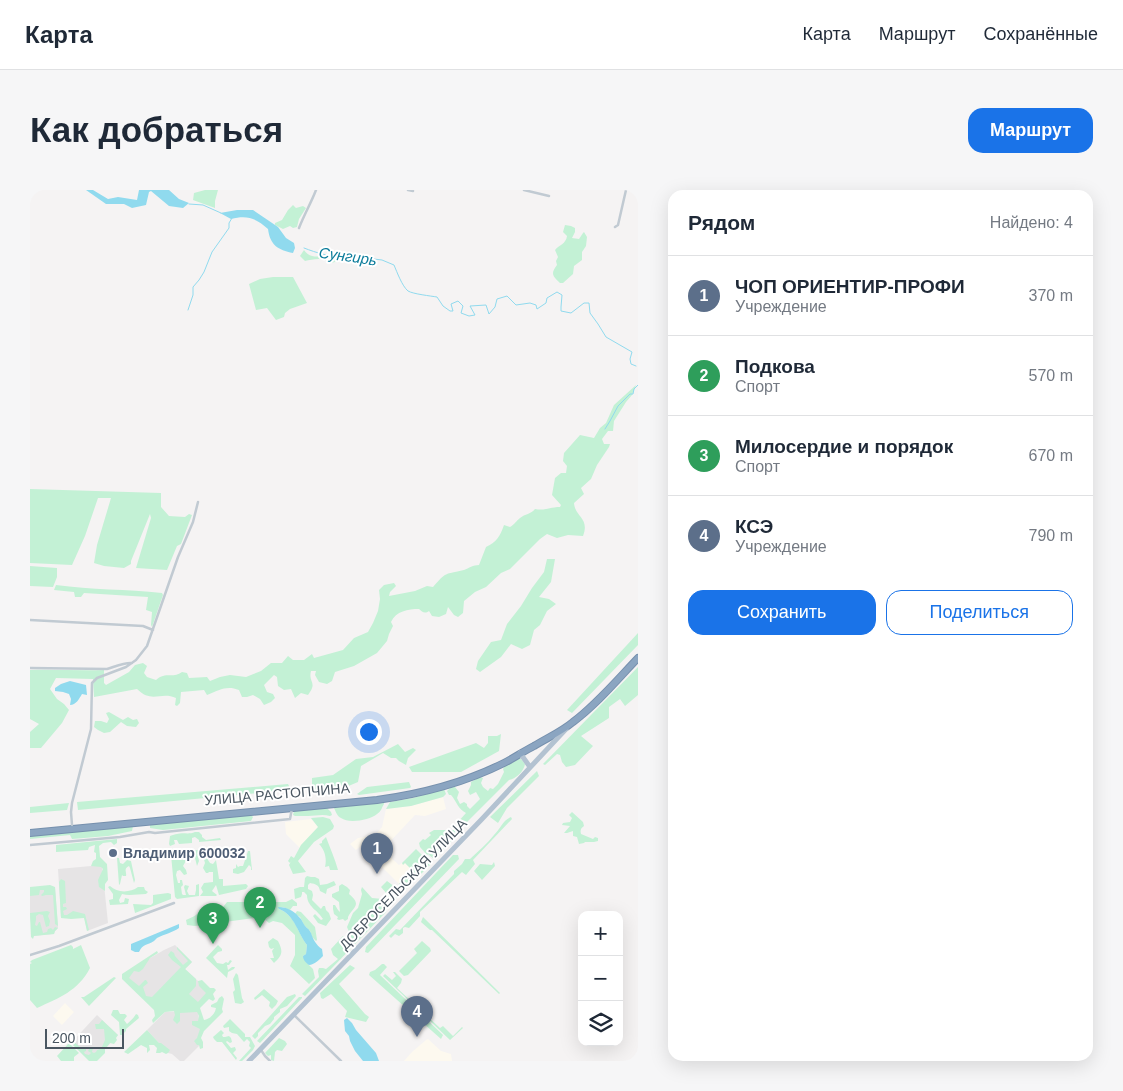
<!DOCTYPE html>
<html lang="ru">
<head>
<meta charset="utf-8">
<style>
	:root { --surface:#fff; --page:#f6f6f7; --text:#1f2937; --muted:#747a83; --line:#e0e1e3; --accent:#1a73e8 }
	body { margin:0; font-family:Helvetica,sans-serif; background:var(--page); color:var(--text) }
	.controls { position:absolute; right:15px; bottom:15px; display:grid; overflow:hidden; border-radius:10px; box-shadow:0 5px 20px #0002 }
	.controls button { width:45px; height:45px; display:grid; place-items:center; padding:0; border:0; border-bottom:1px solid var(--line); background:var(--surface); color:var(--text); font:25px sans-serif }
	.scale { position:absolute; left:15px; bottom:12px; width:79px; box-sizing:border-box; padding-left:5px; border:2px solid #4a5661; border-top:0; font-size:14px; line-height:18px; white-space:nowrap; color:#4a5661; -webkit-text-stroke:4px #fff; paint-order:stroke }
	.you { position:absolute; left:338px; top:541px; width:18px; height:18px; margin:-12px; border:4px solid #fff; border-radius:50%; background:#1a73e8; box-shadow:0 0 0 8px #1a73e833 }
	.badge { display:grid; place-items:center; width:32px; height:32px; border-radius:50%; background:var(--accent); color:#fff; font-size:16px; font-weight:700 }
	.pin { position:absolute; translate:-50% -41px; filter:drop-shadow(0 1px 2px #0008) }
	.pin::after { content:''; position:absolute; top:26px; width:18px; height:15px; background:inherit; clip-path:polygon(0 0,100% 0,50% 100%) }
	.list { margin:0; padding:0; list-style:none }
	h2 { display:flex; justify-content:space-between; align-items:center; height:65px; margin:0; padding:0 20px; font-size:21px }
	h2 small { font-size:16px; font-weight:400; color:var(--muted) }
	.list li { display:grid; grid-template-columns:32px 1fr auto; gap:15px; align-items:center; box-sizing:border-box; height:80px; padding:0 20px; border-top:1px solid var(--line) }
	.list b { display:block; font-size:19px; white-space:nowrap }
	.list p { margin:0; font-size:16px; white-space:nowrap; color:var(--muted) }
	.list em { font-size:16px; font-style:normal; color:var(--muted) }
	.actions { display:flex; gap:10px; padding:15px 20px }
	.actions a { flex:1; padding:11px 0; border:1px solid var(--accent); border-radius:15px; text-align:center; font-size:18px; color:var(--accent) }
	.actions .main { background:var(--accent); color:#fff }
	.icon { flex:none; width:28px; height:28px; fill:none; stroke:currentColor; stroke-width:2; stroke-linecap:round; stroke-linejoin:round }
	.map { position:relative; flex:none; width:608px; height:871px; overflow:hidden; border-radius:15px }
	header { display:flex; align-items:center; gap:30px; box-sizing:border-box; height:70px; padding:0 25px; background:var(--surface); border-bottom:1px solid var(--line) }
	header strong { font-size:24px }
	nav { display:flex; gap:28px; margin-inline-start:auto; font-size:18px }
	.intro { display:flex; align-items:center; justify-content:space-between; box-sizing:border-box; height:120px; padding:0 30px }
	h1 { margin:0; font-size:35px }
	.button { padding:12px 22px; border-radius:15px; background:var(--accent); color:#fff; font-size:18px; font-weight:700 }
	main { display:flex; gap:30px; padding:0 30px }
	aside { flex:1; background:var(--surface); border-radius:15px; box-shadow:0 5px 20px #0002 }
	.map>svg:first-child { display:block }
</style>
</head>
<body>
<header>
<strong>Карта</strong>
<nav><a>Карта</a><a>Маршрут</a><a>Сохранённые</a></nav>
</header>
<div class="intro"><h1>Как добраться</h1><a class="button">Маршрут</a></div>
<main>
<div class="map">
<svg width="608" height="871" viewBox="0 0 608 871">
	<rect width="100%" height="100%" fill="#f5f3f3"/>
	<path fill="#fdf9ef" d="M413 607 416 619 395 626 385 625 354 658 362 665 360 667 369 675 372 673 373 674 375 673 382 680 369 694 331 656 326 660 320 654 328 648 345 645 352 637 356 619 381 616Z
		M281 629 288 637 270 658 256 644 255 632Z
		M35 813 44 822 32 835 23 826Z
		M398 849 411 861 421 864 422 871H374L382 862 396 850Z"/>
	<path fill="#e6e4e5" d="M72 675 78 733 57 741 54 725 31 728 28 679Z
		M25 697 28 738 25 741 24 744 3 746 0 727V699Z
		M145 755 162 772 155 779 181 803 169 817 126 819 93 788 103 778 134 760Z
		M168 820 170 839V855L154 871H150L142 864 138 863 117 840 135 822Z
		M67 825 88 845 64 871H60L41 853Z"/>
	<path fill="#c3f1d5" d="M175 0H188L185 11V18L163 10 164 3Z
		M263 15 266 18 273 16 276 18 269 29 267 37 263 38 260 36 253 39 245 35V33L252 30 258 20Z
		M535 35 541 36 545 38V42L542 48 549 49 553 43 554 42 557 47 556 56 552 62V70L544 76 543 84 533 93H530C523 86 520 84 527 75L526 71 528 67 525 60C529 55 536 54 537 46L533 42Z
		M274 60C282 73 298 61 309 69L305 72 301 73C294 67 283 69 275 71L270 66Z
		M243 87H263L277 113 260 119 255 123 254 127 246 130 237 118 226 120 219 94 230 89Z
		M606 195 602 205 596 212 584 231 583 241H578L572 249 574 254H580L579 257 567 275 561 289 551 298 554 304 544 313C545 327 560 328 553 346L538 345 527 348 517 344 510 349 480 379 471 383 456 397 445 402 434 411 433 423 428 427 424 425 418 417 416 424 409 427 402 426 399 421C395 424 392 422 389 419 378 419 366 421 361 432L363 436 359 444 357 451 347 463 324 476 305 482 302 491 297 494 289 492 285 485 286 481H281C278 493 288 492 278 505L271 503 265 508 261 499 254 500 248 496 247 487 244 485 234 495 237 502 243 504 245 508 241 512 234 515 230 509 223 505 217 507H212L209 500C197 495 189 500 177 505L174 500 151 502 150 513 147 516 145 515 146 508C131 501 122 514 107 499L64 507 63 489 26 488 20 499 27 509 34 514 39 520 32 533 11 558H0V542L9 534 0 529V480C25 479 49 481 74 480V493L76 495 99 482 105 475 113 473 117 476 114 483 117 487 126 490C136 481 143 489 152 482L157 483 159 488 177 487 180 491 190 487 200 485 216 487 231 481 241 473H252L258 466 263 470H274L282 464 284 468 313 460 324 448 338 442 343 433 348 421 350 409 349 400 354 395 364 393 366 396 360 402 359 406 385 401 397 396 403 397C417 381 414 385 434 380 439 378 443 375 449 375L456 357C467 352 470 346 474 335L480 337C485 334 486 331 490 328 495 324 501 324 505 319 515 321 520 317 530 317L531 315 522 305 525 288 531 283H536L537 276 533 271 534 263 550 245 564 248 570 238 576 233 584 215Z
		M0 299 131 303V317L139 326 155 327 159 324 162 325 151 354 147 356 137 380 106 378 121 328 120 324 101 371V374L94 378 74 376 64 373 67 355 81 308H68L55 346 42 375 0 373Z
		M517 369H525L521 392 509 407 519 409 526 414 517 421 510 435 504 440 500 455 492 459 481 454 471 467 450 482 446 479 448 471 461 452 471 450 477 434 491 416 502 398 514 382Z
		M0 376 27 378V387L23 397 0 396Z
		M26 395C61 400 97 399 132 403L133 405 122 437 121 435 122 422 116 420 118 407 54 403 51 407H45L44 402 24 400Z
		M608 443V455L542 523 537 520Z
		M608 477V505L595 516 590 509 579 517V528L551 546 563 556 545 575 536 577 532 572 530 565 527 564 515 575 513 574Z
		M79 522 93 530 98 527 103 530 107 529 109 533 106 537 97 536 91 532 80 542 74 543 68 540 64 537 65 531H71L77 533 79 529 76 523Z
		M471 544 469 561 431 582H382L379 577 446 553 454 558 458 553V546H467Z
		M368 554 375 562 383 558 386 560 378 568 376 575 369 571 366 568H361L353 563 331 576 328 592 309 600 282 602V588L303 585 326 569 343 567Z
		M489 569H491L495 574C494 581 486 589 479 590L437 632 427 633 436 623C428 619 427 612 421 605H419L417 601 422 596 425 597 429 602 427 608 430 614 434 612 437 614V616L440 619 450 609 446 602 440 605 438 601 441 595V592L450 587 453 588 451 593 453 597 458 601 460 598 463 599 468 594 474 582 473 579 475 576Z
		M507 581 509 586 477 618 468 633 460 627Z
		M379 592 381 597 380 598 329 605 327 604 337 597Z
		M258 594 261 600 48 620 47 612Z
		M414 599 416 604 413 607 381 616 356 619 360 612 383 608Z
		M39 613 37 620 0 623V617Z
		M354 613V614C352 617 351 622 347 624 340 630 319 634 311 628 307 626 306 622 304 618L305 617Z
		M296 617 301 622 302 625 300 626C292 624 286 626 278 626 274 626 269 626 265 626L263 625 264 621Z
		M542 622 553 632 554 636C551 638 550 640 551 644L563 649 565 647 568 648V651L564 652H555L554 653 549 654 547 647 543 646V641L537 643H534L540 636 532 635 533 633 540 632 542 628 539 625Z
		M221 625 223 627 221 631 133 640 120 638V634Z
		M293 627 300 629 304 636 303 639 284 652 268 671 276 682 263 684 259 675 262 670 260 673 258 671 261 666 264 668 271 655 288 637 281 628Z
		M481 627 482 629 443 670 445 674 436 685 432 682 390 722V726L379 738 375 737 373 738V743L369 746 365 744 361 748 359 746 366 739 370 740 424 684V681L432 674 435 669H440C448 661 457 654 464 645 470 639 473 630 481 627Z
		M103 636 102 641 78 646 42 649 40 645 0 649V646Z
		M404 640H432L404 669 398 664 397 665 390 657 389 653 393 649 395 650 401 645 399 643Z
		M165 642H169L172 645V647L176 650 190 648 191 650 169 652V650L165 647 162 648V653L149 654 147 650H144L145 654 140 656 139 654 140 646C143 645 145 644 147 644 153 642 158 645 165 642Z
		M296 647C300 658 305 669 308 680H300L299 676 295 677C297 669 295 660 289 654L292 653V651Z
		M87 649V653L84 655 81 652 73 653 69 656 70 667 77 674 78 690 75 694V701L69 697 68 690 73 679 71 677 61 676 63 671 66 669V663L64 662 65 655 59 657 58 660 26 662V655Z
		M184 658 186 664 183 666H178V670L180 673 183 674 186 670 189 689H193V696L216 694 218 696 216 699 189 705 186 695 182 701 187 705 186 706H170L173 702 171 698 174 693 183 692V682H179L178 683H176L173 678 175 673 173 666H168L169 671 167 676 165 668 157 669 153 676 156 680 157 684 154 685 150 680 147 681 146 685 148 693H150V690H152L153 695 151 697 152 704 153 705H156L154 697 155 695 159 696 157 701 159 705H165L166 700V695L169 694V706L147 709 145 707 141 665 150 662Z
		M386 659 401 674 376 699 372 698 369 694 382 680 375 673 373 675 372 673Z
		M218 661H220L222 680H221V677L219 675 214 682 208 684 203 683V679L206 678V674L208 677 210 676H213Z
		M423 665H428L429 669 338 763 335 762 336 757Z
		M87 668H89L90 673 93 674 97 670 101 671 105 690 104 693 100 678 99 676C93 679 97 682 96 686H93L92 685 90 694 89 695Z
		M464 672 465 676 452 690 444 681 450 674 462 675Z
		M277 686 281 687H285L289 689 290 695 297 694 304 691 306 695 297 699 296 704 290 701C289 695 286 694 280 693L278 695V699L282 701 283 705 282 710 291 719 293 716H295L296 720 299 723 301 729 296 736 288 733 283 726 285 724 291 730 293 729C288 720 277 717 277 705L274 702H272V704L271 707 265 709 264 699 270 697H274L275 688Z
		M31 689 35 691 36 713 33 714V717H36L37 719 33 721 34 725H37L43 721 55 724 59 740 57 741 54 728 41 729 31 728 29 692Z
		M357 691 369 700 370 704 357 718 356 722 275 806 272 804 289 787 288 781 289 778H293L296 779 308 769 303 765 301 759 313 746 318 749H322L317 737 323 723 328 718 332 704 331 700 332 697 342 708 353 709 357 704 351 697Z
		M312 694 317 697 320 700 319 704C332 715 324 716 318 727V729L315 731 313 729 309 730 307 729 308 727 304 724 303 719V715H305L308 720 310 722 309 712 302 707V704L309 701V696Z
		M20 695 25 697 28 736 25 734 23 705H16L12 706 11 705 14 702V700H10L9 705 0 706V697Z
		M80 696C87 703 100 703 108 697H114L115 700 118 702 116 704C108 704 99 706 92 704L89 710 90 713 94 712 95 708 99 709 98 714 80 715 79 710 83 709V704L78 697Z
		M138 703 141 704V709L105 723 103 714 121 715 123 713V705Z
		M262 709 267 713V716H263L260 720 253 717 249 719C265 725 268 743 277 755L276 764 273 766 276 772 283 779 285 788 279 794 260 776 265 765V745L252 733 243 731 239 733 232 727 165 736 157 735 156 730C162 727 168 726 170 719L172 720 181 717H193L197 712H256Z
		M17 721 20 722 18 726 20 731 19 736 16 737 13 725 9 724 6 726V730L5 735 7 736 9 732H10L13 743 17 742 18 739 21 738 23 740 25 737 28 738 25 741 24 744 4 746 3 749 1 747 0 723Z
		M267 721 271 722 285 737 287 750 286 751 282 747 280 741 274 735 270 727 265 724Z
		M393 727 470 803 469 804 402 740H400L391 732Z
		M243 748 248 751C253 761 253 765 244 773L240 768H244L242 761 244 758 241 759 239 757 238 752Z
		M392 751 400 758 401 761 378 785 374 786 369 781 387 763 384 759Z
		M41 755 43 757V759L51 755 60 778C48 801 29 808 7 818L0 810V774L2 773 0 772 2 770Z
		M188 755 192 759V761L188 762 183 767 187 773 193 774 196 772 198 773 200 770 202 771 199 775H197L198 780 202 777H205L204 779 198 782 197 788 176 768Z
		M147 757 162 772 155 779 166 789V796L159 804 168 812 176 803 169 796 168 791 172 790 180 798H184L186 800 183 804 185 809 183 811 179 809 170 818 174 830C180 829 185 824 186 818L181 817V815L187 812 189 808 192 806 194 809 192 819 193 822 174 841 171 848 173 852V858L170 859 169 855H167L164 851 167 848 170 839 162 835V831H168L169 826 167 822 150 823V831L147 834 143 830 145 825 144 821 135 822 123 833 122 830 125 826 124 820 92 789V784L127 761 128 763 120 768 113 779 109 782 104 781 99 788 109 796 115 790H116L118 793 113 797 116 806 122 807 151 777 142 770 138 765 141 761 144 763 145 766 153 775 158 771 147 759Z
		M352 774H354L357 777 350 785 413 845 411 849 339 785 340 782 345 780Z
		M320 775 325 778 309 794 335 824 339 827 336 832 315 827 317 821 301 804 293 809 291 808 290 803Z
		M363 782H365L372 789 371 793 367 798 410 838 413 836 423 846 432 837 433 838 420 850 353 786 355 784 362 790 366 786Z
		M206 783 208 785 212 808 214 812 211 814 205 813 203 802 205 800 203 789Z
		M84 787 86 788 59 816 51 807H54Z
		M234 799 248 811 246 815 242 819 239 816 240 812 232 805 225 810 224 808Z
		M265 804 266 806 257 816 250 819V822L244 827V829L240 834 235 836 228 843V846L225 849 222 846 257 807Z
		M269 807H272V808L230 853 227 851Z
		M83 820H88L90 824H95L97 826 94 830 97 834C100 831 104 828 106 824L108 825 109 828 96 839V841L92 845H90L89 832 81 825Z
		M200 829 215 844V847H220L225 856 223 860 212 871H209L221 858 219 856 220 852 217 849 214 852 207 844 202 843 199 841V837L194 838 193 836Z
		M72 830 88 845 86 848 87 850 84 854 80 853 75 859V863L67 871H59L41 853 43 850C45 854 52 859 56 859V861L54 862 55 864 59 865 61 863 58 861 59 859 63 858 62 862 64 863 66 862 67 860 71 859 75 850 74 839H66L65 834H69Z
		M117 840 129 853H131L140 860 138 863 136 864 132 862 130 863H126L127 858 124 855H119L120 860 117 863V858L111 855 98 864 94 862Z
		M191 840 194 843 192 845 193 847H195L199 846 201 848 202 852 200 853 197 851 196 852 201 858 205 857 206 860 203 863 207 868 206 870 192 852H187L184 849 183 847Z
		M249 848 255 851 257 854 252 861 247 860 245 862 244 871 241 870V865L238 866 235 863Z
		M39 853 49 863 44 867V871H31L27 866Z"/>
	<path fill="#90daee" d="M56 0H63L78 9 88 7 107 10 109 0H139L149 9 159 13 153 18 139 16 121 1 119 2 116 15 102 18 94 14H76Z
		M207 20H223L248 37 256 48 264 53 265 58 263 63C248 60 240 55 238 39 226 28 217 25 201 29L190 23Z
		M40 491 56 495 57 505 52 504C49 509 46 515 40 515L41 509 39 504 33 502 25 501V498L31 494Z
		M248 717C256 717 263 720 269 727 272 729 273 734 276 737 278 739 279 739 281 743 283 749 286 755 292 759L293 766C290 769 284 775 279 775 276 773 273 770 273 766L276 764 277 755C268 744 265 725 249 719Z
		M149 734V738C142 743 134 744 127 748 126 749 125 750 124 751 117 756 113 753 109 762H105L101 760V754Z
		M317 828 322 833 326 840 346 863 349 871H333L325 861 320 851 319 846 315 841 314 830Z"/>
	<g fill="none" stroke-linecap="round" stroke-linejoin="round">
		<path stroke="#90daee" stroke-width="1" d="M0 0H1
			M159 14 173 15 191 23
			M274 58C287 63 300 67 314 67
			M328 67 352 70 364 75C367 82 372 96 378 101 383 104 401 106 407 107L413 116 420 121H423L421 114 428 111 433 116 431 123 439 126 445 125 440 116 456 115 459 124 465 117 467 109 477 106 486 115 500 113 506 115 507 119 516 113 517 108 527 102 532 105 531 117V121L541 123 554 113H559L560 123 568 134 576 147 602 162 600 169 601 174 606 176
			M158 120 163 105V97L169 90 174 82 182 62 199 38V33L202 28
			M575 239 580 231 588 216 600 204H603L604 199 608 195"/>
		<g stroke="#7690ad" stroke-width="8">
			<path id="highway" d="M0 643 347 610C391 604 434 593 474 573 484 568 494 561 504 556 517 548 531 542 543 532 567 514 587 490 608 468"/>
		</g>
		<path stroke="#c1cad2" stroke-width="2.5" d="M378 0 383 1
			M494 0 519 6
			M585 37 588 35 596 0
			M269 38C274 25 281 13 286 0
			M0 430 113 436 123 440
			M0 478 77 479C84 477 95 472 102 473
			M42 635 41 622 42 613 61 539 62 493 67 488 96 477 106 470 117 456 148 367 163 332 168 312
			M0 655 90 647 119 642 125 643 260 629 262 618
			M0 765 29 756 144 713
			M264 825 311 871
			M231 860 235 866 240 871"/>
		<path stroke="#b3c2d1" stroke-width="5" d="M490 563 500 577
			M219 871 452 629 536 539"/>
		<use href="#highway" stroke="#8ba5c1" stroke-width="6"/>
	</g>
	<circle fill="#5c6f8a" stroke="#fff" stroke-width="2" cx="83" cy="663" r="5"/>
	<g text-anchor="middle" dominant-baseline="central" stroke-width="4" stroke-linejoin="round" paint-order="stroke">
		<g font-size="14" fill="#4a5661" stroke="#fff">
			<text transform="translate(247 604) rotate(-5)">УЛИЦА РАСТОПЧИНА</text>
			<text transform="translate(373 694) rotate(-46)">ДОБРОСЕЛЬСКАЯ УЛИЦА</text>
		</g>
		<g font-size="14" font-weight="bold" fill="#4e5e75" stroke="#fff" text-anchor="start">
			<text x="93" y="663">Владимир 600032</text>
		</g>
		<g font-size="15" font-style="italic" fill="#0c7c9b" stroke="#fff">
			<text transform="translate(318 66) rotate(8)">Сунгирь</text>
		</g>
	</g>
</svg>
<div class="controls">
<button>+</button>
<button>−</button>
<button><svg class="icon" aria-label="layers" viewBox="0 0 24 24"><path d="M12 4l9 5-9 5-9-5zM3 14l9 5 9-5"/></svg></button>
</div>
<div class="scale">200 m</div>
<div class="you"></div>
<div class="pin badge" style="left:347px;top:684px;background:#5c6f8a">1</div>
<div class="pin badge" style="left:230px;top:738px;background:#2e9e5b">2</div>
<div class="pin badge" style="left:183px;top:754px;background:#2e9e5b">3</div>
<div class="pin badge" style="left:387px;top:847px;background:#5c6f8a">4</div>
</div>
<aside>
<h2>Рядом<small>Найдено: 4</small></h2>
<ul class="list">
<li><span class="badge" style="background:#5c6f8a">1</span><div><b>ЧОП ОРИЕНТИР-ПРОФИ</b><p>Учреждение</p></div><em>370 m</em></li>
<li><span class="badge" style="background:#2e9e5b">2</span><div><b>Подкова</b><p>Спорт</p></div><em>570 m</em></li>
<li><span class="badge" style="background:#2e9e5b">3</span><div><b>Милосердие и порядок</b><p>Спорт</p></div><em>670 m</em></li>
<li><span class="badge" style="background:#5c6f8a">4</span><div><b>КСЭ</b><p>Учреждение</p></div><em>790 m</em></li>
</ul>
<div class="actions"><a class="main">Сохранить</a><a>Поделиться</a></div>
</aside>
</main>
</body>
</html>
